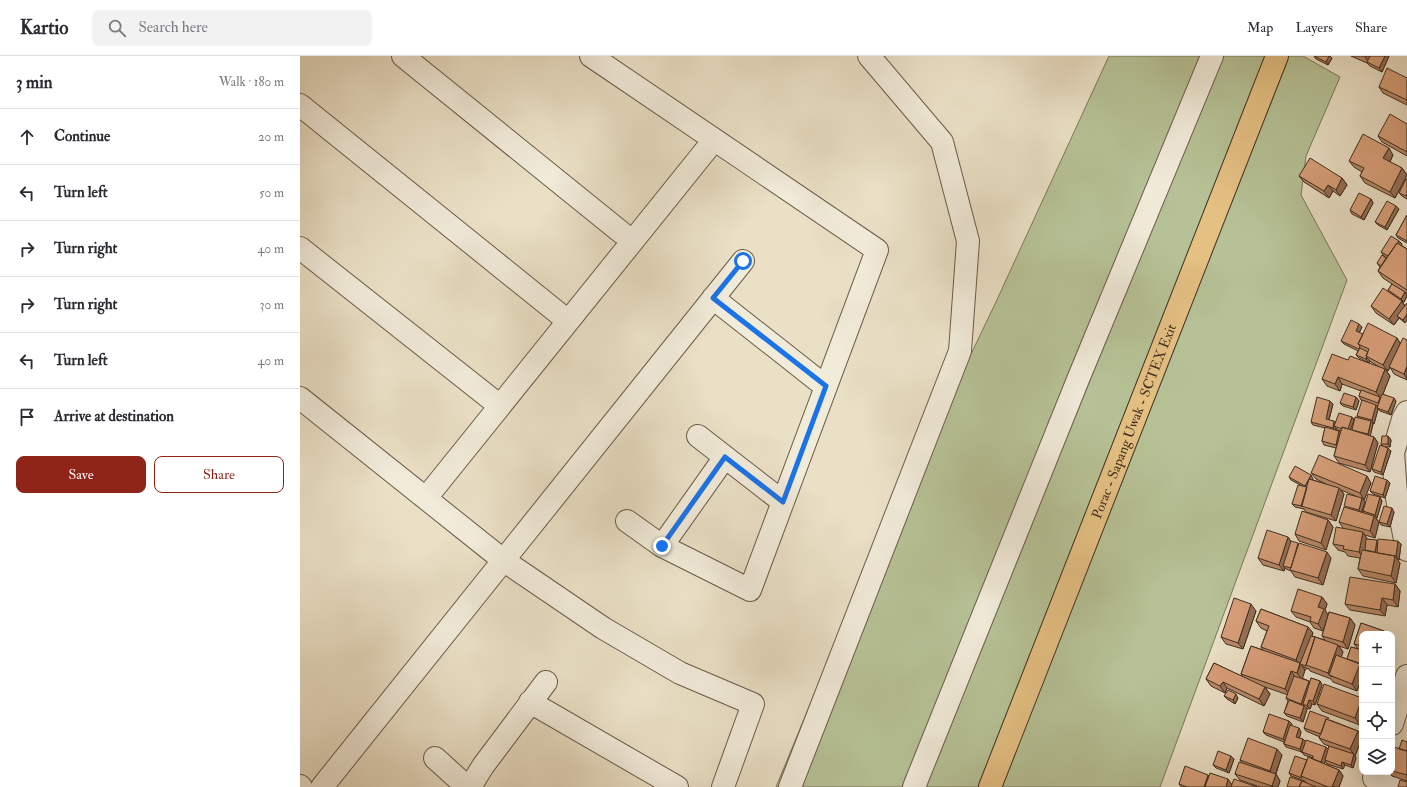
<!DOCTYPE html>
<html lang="en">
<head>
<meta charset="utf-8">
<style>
	:root { --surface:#fff; --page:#f2f2f3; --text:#2b2b33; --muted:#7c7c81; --line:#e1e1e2; --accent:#8f2418 }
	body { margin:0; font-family:"IM FELL Double Pica",serif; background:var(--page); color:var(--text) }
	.controls { position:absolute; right:12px; bottom:12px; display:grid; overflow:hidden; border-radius:8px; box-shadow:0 4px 16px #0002 }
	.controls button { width:36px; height:36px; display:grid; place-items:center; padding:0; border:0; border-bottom:1px solid var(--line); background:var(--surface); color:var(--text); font:20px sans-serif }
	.stop { position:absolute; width:12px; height:12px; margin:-9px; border:3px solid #1a73e8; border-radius:50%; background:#fff }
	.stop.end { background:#1a73e8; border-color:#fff; box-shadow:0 1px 4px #0008 }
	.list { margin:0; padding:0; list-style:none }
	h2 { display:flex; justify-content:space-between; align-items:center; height:52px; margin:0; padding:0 16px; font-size:17px }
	h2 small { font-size:13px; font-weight:400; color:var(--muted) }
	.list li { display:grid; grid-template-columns:26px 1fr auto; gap:12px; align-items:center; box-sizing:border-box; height:56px; padding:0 16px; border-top:1px solid var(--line) }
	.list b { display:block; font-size:15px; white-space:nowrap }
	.list em { font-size:13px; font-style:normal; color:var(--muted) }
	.actions { display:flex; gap:8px; padding:12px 16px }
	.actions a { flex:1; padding:9px 0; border:1px solid var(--accent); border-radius:8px; text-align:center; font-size:14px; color:var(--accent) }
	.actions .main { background:var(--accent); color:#fff }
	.icon { flex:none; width:22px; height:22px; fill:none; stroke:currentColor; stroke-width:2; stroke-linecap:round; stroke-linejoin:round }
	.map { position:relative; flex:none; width:1107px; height:731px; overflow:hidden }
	header { display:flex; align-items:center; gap:24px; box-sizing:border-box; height:56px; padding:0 20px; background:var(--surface); border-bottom:1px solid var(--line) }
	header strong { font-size:19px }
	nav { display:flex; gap:22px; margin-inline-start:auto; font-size:14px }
	.search { width:280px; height:36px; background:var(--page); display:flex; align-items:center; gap:10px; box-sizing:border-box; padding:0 14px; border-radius:8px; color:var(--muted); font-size:15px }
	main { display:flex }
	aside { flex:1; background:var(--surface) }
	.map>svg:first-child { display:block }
</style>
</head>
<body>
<header>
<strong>Kartio</strong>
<div class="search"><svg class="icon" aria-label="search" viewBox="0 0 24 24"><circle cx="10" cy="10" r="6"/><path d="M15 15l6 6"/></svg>Search here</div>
<nav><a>Map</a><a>Layers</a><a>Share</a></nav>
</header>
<main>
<aside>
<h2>3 min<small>Walk · 180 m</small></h2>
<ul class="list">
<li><svg class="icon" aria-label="ahead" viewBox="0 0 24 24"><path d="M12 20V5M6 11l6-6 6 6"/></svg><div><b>Continue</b></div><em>20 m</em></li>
<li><svg class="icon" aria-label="left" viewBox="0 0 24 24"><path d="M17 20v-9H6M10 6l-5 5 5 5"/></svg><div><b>Turn left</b></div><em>50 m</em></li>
<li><svg class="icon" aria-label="right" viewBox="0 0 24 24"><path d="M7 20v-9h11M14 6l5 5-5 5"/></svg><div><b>Turn right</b></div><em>40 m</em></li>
<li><svg class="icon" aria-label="right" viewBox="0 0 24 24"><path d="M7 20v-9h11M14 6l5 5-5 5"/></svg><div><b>Turn right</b></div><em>30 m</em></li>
<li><svg class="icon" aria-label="left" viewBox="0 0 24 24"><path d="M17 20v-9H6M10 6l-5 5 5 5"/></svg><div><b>Turn left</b></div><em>40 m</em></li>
<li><svg class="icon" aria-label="arrive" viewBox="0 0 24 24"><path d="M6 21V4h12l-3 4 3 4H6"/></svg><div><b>Arrive at destination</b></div></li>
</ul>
<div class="actions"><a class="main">Save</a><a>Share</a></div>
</aside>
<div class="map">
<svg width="1107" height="731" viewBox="0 0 1107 731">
	<rect width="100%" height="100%" fill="#eae0c6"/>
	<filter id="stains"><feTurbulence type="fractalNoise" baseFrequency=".005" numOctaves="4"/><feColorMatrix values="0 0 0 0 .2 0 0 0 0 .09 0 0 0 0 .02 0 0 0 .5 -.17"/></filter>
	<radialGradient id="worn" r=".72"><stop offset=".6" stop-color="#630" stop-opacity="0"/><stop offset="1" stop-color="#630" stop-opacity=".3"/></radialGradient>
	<path fill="#b6c296" stroke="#7a785a" d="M809 0H1003L1040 21 1006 100 1001 139 1047 224 860 731H476L554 542 695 248Z"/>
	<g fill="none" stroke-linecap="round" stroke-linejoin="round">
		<g stroke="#6a5a49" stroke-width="24">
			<path id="minor" d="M103 0 322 177
				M291 0 577 194 450 534 362 490 327 465
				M0 49 268 265
				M0 192 200 350
				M413 242 526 331
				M0 342 203 504 303 572 380 617 453 648 423 731
				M1107 356 1103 363 1093 397 1096 437 1107 494
				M398 380 483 446
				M126 442 414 84
				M362 490 425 401
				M1012 623 1062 642
				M230 646 377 731
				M1092 668 1107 620
				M135 702 167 731
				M1074 722 1107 730
				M0 730 1 731
				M22 731 443 205
				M170 731 183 710 246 626
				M490 731 660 295 668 185 642 86 569 0
				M614 731 779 321 912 0"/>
		</g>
		<g stroke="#3f2e1f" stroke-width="24">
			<g id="major">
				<path id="s1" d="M690 731 977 0"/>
			</g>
		</g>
		<use href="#minor" stroke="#f1ebda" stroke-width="22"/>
		<use href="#major" stroke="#e5c083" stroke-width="22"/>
	</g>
	<path fill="#b98968" stroke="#3f2e1f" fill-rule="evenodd" d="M1014 0H1030L1032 2 1028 9 1016 3Z
		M1051 0H1089L1082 16 1070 10 1067 7Z
		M1107 22V49L1083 37 1079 31Z
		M1107 68V100L1082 86 1078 80Z
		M1093 99 1090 106 1102 112 1107 119 1095 142 1065 127 1060 120 1062 116 1054 111 1049 105Z
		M999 120 1042 122 1047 129 1040 140 1033 135 1029 142 1004 126Z
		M1107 123V143L1102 140 1099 137Z
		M1071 143 1073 147 1064 164 1052 158 1050 154Z
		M1099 153 1087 174 1078 169 1075 166Z
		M1107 159V187L1098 182 1096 179Z
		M1099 185 1102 188 1101 189 1107 193V238L1106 237 1107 239 1104 246 1102 245 1105 250V267L1099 262 1094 269 1076 257 1071 250 1089 237 1088 234 1092 228 1083 222 1078 215 1080 211 1077 207 1087 202 1084 200 1081 196Z
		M1059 268 1062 271 1059 277 1063 278 1097 282 1100 287 1107 284V324L1094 318 1090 311 1088 315 1086 314 1090 320 1083 338 1096 345 1091 359 1080 355 1078 353 1074 368 1072 367 1073 368 1070 380 1074 381 1078 387 1070 416 1039 407 1034 400 1036 392 1024 389 1022 385 1025 372 1013 369 1011 366 1033 348 1029 364 1036 367 1052 361 1054 364 1058 362 1057 360 1069 347 1061 344 1059 340 1061 335 1042 328 1040 335 1027 330 1022 323 1048 304 1081 312 1071 306 1070 305 1069 307 1059 302 1056 299 1058 295 1044 288 1041 285ZM1036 372 1037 374 1041 375V377L1039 375 1035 374Z
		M1056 341 1059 345 1056 354 1043 350 1040 347Z
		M1088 380 1091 384 1090 391H1085L1091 395 1083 419 1074 416 1072 413 1083 390 1081 388Z
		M1011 417 1071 427 1064 444 1063 443 1065 446 1062 456H1063V455L1082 445 1077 462H1076L1079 466 1075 482 1065 479 1067 483 1078 485 1101 488 1099 504H1097L1100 507 1096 527 1063 520 1058 513 1060 502 1048 500 1045 496 1038 494 1033 488 1043 472 1039 466 1058 441 1041 434 1044 438 1036 465 1006 456 1004 453 995 451 992 448 1002 430 991 424 989 421 1013 423V424L1026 428 1016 423Z
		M1090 427 1085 442 1073 438 1070 435Z
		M1094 456 1090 471 1081 469 1079 466Z
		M1028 464 1033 471 1026 494 999 485 995 478Z
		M988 481 991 486 1031 502 1023 529 995 521 991 515 986 513 985 512 984 515 963 509 958 502Z
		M1095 528 1100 535 1098 551 1087 549 1085 560 1050 554 1045 548Z
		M1022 541 1027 548 1025 554 1028 559 1023 575 1014 572 1010 566 996 561 991 555Z
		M961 553 1008 571 1013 577 1012 580 1025 584 1022 580 1029 556 1050 562 1055 569 1048 593 1039 590 1043 596 1041 601 1047 603 1051 591 1058 593 1054 588 1061 567 1084 575 1086 578H1062V621L1057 635 1033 626 1031 623 1010 615 1009 613 1003 611 1005 614 1002 622 1009 625 1010 626 1011 622 1020 625 1022 629 1015 649 1012 648 1010 653 1006 652 1007 653 1003 666 987 660 984 657 988 645 986 642 988 639 965 631 970 638 964 650 927 632 925 637 911 630 906 623 914 607 943 621 941 618 951 590 963 594 961 591 967 575 961 572 956 565Z
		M956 555 943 593 926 588 921 581Z
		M924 640 938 642 935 648 927 643Z
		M1062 642V663L1060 669 1022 655 1017 648Z
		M1030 664 1058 675 1062 681 1055 700 1056 702 1053 712 1045 709 1043 713 1027 708 1025 705 1024 708 1039 714 1043 720 1039 731H987L1002 725 1006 727 1005 725 991 720 989 717 1007 704 1013 703V702L1004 699 1002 696 986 691 984 688V686L966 679 963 676 989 665 992 668 991 670 1001 676 999 682 1005 686 1028 694 1029 690 1024 688 1019 682 1020 681 1006 675 1004 672Z
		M1107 686V725L1092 720 1089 716H1092V698L1099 693Z
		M982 699 976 718 980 725 978 731H960L940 724 935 718 942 707 940 704Z
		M931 700 934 703 929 717 916 712 913 709Z
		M909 720 932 729 957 731H881L879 728Z"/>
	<path fill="#966f55" stroke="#3f2e1f" d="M1029 0H1030L1032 2 1028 9 1026 6Z
		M1065 0H1073L1070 8 1065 1Z
		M1085 0H1089L1082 16 1079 12Z
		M1089 92 1093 99 1088 109 1083 102Z
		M1102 112 1107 119 1095 142 1090 136Z
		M1042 122 1047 129 1040 140 1036 134Z
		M1028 129 1033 135 1029 142 1024 135Z
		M1071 143 1073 147 1064 164 1061 161Z
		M1096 150 1099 153 1087 174 1085 171Z
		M1099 185 1102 188 1092 205 1090 201Z
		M1105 236 1107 239V240L1104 246 1101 243Z
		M1102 245 1106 252 1097 260 1099 262 1094 269 1089 263Z
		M1107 258V264L1105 267 1103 264Z
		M1059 268 1062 271 1058 279 1056 275Z
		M1097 282 1101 289 1088 315 1083 309Z
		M1067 302 1070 305 1069 307 1066 303Z
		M1107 310V323L1104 318Z
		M1085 313 1090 320 1081 343 1080 350 1078 347 1080 341 1076 336Z
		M1038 321 1042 328 1040 335 1035 328Z
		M1056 341 1059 345 1056 354 1053 351Z
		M1094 342 1096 345 1091 359 1088 356Z
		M1030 345 1033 348 1028 367 1026 363Z
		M1076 349 1078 352H1077L1078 353 1074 368 1072 364Z
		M1052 361 1054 364 1049 378 1047 375Z
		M1034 365 1037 369 1034 370 1036 372 1035 375 1033 372Z
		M1071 365 1073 368 1070 381 1068 378Z
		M1039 375 1042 378 1038 393 1036 389Z
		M1088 380 1091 384 1090 391 1088 388Z
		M1074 381 1078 387 1070 416 1065 409Z
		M1088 392 1091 395 1083 419 1081 416Z
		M1011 419 1013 423 1007 433 1005 430Z
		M1067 420 1071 427 1064 444 1060 437Z
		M1087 424 1090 427 1085 442 1083 439Z
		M1039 432 1044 438 1036 465 1031 459Z
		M1080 441 1082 445 1077 462 1075 459Z
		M1062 442 1065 446 1061 458 1059 454Z
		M1092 452 1094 456 1090 471 1087 468Z
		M1074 460 1079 466 1075 482 1070 475Z
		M1028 464 1033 471 1026 494 1021 487Z
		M1063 476 1067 483 1064 503 1059 496Z
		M988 481 992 487 983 510 985 512 984 515 979 509Z
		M1077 484 1080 488 1078 499 1075 498Z
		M1098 485 1101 488 1099 504 1096 500Z
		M1027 496 1031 502 1023 529 1018 522Z
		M1095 500 1100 507 1096 527 1091 520Z
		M1095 528 1100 535 1098 551 1093 544Z
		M1022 541 1027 548 1025 554 1028 559 1023 575 1018 568V551Z
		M1082 542 1087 549 1085 560 1080 554Z
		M951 548 956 555 943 593 938 587Z
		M1050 562 1055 569 1048 593 1043 586Z
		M1008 571 1013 577 1001 608 1005 614 1002 624 997 617 1000 610 996 604Z
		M1038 589 1043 596 1034 621 1030 620 1028 617Z
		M1062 599V609L1061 610 1062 611V621L1057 635 1052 628Z
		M991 615 996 622 990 640 985 633Z
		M1009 625 1012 628 1003 648 1004 650V651L1001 648Z
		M1020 625 1022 629 1015 649 1013 645Z
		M923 626 927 632 925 637 920 630Z
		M965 631 970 638 964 650 959 643Z
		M936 638 938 642 935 648 933 644Z
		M1062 642V663L1060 669 1055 662Z
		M1009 644 1012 648 1010 653 1007 650Z
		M1004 650 1007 653 1003 666 1000 662Z
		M989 665 992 668 986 686 983 683Z
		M999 672 1001 676 999 684 996 681Z
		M1058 675 1062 681V682L1055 700 1056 702 1053 712 1051 709 1054 699 1050 693Z
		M1003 683 1006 686 1002 697 1000 693Z
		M1026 691 1029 694 1024 709 1021 706Z
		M977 693 982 699 974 722 970 715Z
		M931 700 934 703 929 717 926 714Z
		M1042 706 1045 709 1043 713 1041 710Z
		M1039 714 1043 720 1039 731H1032Z
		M976 718 980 725 978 731H973L972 730Z
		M908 719 913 725 911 731H904Z
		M928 723 933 730V731H926Z"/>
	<path fill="#d79f79" stroke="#3f2e1f" d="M1014 0H1029L1026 6Z
		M1070 0H1085L1079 12 1067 6Z
		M1087 12 1107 22V44L1079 31Z
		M1090 58 1107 68V96L1078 80Z
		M1063 78 1089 92 1083 102 1102 112 1090 136 1060 120 1064 112 1049 105Z
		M1010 102 1042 122 1036 134 1028 129 1024 135 999 120Z
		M1106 123H1107V138L1106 140 1099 137Z
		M1059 137 1071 143 1061 161 1050 154Z
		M1087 145 1096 150 1085 171 1075 166Z
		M1107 159V185L1096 179Z
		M1091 180 1099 185 1098 187H1097L1088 200 1081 196Z
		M1097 187 1107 193V234L1078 215Z
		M1082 199 1086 202 1081 210 1077 207Z
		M1092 228 1105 236 1101 243 1088 234Z
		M1083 232 1102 245 1089 263 1071 250Z
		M1107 247V258L1103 264 1097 260Z
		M1051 264 1059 268 1056 275 1063 278 1058 288 1060 290 1059 293 1041 285Z
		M1068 267 1097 282 1083 309 1066 300 1069 293 1058 288Z
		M1103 282 1107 284V310L1104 318 1089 311Z
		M1060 292 1068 296 1066 300 1067 302 1066 303 1056 299Z
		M1032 298 1048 304 1050 300 1085 313 1076 336 1038 321 1035 328 1022 323Z
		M1061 334 1080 341 1078 347 1059 340Z
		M1044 337 1056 341 1053 351 1040 347Z
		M1082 338 1094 342 1088 356 1077 352Z
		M1017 341 1030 345 1026 363 1034 365 1033 372 1011 366Z
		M1062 344 1076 349 1072 364 1057 360Z
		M1039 357 1052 361 1048 373 1042 371V373L1034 370Z
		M1055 361 1071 365 1068 378 1052 374Z
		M1025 371 1039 375 1036 389 1022 385Z
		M1042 371 1074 381 1065 409 1034 400Z
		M1082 380H1088V388H1081Z
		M1080 389 1088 392 1081 416 1072 413Z
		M1019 399 1067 420 1060 437 1011 417Z
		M995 410 1011 419 1005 430 989 421Z
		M1075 420 1087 424 1083 439 1070 435Z
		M1009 423 1039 432 1031 459 1001 450Z
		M998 429 1007 431 1002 450 992 448Z
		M1047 438 1062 442 1059 454 1044 450Z
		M1068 438 1080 441 1075 459 1063 455Z
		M1084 450 1092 452 1087 468 1079 466Z
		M1044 451 1074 460 1070 475 1039 466Z
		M1002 455 1028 464 1021 487 995 478Z
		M1036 471 1063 476 1059 496 1043 493 1044 490 1033 488Z
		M967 474 988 481 979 509 958 502Z
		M1066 483 1077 484 1075 496 1065 494Z
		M1078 483 1098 485 1096 500 1077 497Z
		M991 485 998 487 991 512 983 510Z
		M999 487 1027 496 1018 522 990 514Z
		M1062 494 1095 500 1091 520 1058 513Z
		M1050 521 1095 528 1093 544 1082 542 1080 554 1045 548Z
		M998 533 1022 541 1018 551 1024 553 1018 568 1010 565 1011 561 991 555Z
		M934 542 951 548 938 587 921 581Z
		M961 553 1008 571 996 604 961 591 969 570 956 565Z
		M1029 556 1050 562 1043 586 1022 580Z
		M1061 567 1084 575 1083 578H1062V590L1054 588Z
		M1011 580 1015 581 1006 609V610L1000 608Z
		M1015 581 1038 589 1028 617 1006 609Z
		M951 590 1000 607 997 617 991 615 985 633 941 618Z
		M1051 591 1062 594V599L1059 607 1047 603Z
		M1036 599 1060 608 1052 628 1029 619Z
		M1062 603V610L1060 608Z
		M914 607 965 631 959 643 923 626 920 630 906 623Z
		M994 620 1009 625 1001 648 986 642Z
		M1011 622 1020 625 1013 645 1009 644 1007 650 1003 648Z
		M1024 628 1062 642 1055 662 1017 648Z
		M928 634 936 638 933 644 924 640Z
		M989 644 1004 650 1000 662 984 657Z
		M1010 655 1029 662 1028 663H1026L1021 678 1004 672Z
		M969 658 989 665 983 683 963 676Z
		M1026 663 1058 675 1050 693 1019 682Z
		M990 669 999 672 996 681 1003 683 1000 693 984 688Z
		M948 682 977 693 970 715 940 704Z
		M1006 684 1026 691 1021 706 1013 703V700L1002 696Z
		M1102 684 1107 686V695L1099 693Z
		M1029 690 1054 698 1051 709 1042 706 1041 710 1025 704Z
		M1094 691 1107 695V719L1092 715V698Z
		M918 695 931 700 926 714 913 709Z
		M995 700 1007 704 1001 720 1002 722 989 717Z
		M1008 701 1039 714 1032 731H1028L1001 720Z
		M939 706 976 718 972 730 935 718Z
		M885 710 908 719 904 731H887L879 728Z
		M910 717 928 723 926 731H905Z
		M990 721 1002 725 999 731H987Z
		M934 723 957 731H931Z
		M1100 724 1107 726V731H1098Z
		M1002 725 1016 731H999Z"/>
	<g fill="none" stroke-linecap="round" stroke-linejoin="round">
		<path stroke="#1a73e8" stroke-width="5" d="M362 490 425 401 483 446 526 330 413 242 443 205"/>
	</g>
	<g text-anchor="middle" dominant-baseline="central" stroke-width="3.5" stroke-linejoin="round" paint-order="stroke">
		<g font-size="14" fill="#3f2e1f" stroke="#f1ebda">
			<text stroke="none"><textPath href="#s1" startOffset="393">Porac - Sapang Uwak - SCTEX Exit</textPath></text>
		</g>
	</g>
	<rect width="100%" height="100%" filter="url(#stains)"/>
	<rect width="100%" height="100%" fill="url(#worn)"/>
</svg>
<div class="controls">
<button>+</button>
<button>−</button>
<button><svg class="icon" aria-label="locate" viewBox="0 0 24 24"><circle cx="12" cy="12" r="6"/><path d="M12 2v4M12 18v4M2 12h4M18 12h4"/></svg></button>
<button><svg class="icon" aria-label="layers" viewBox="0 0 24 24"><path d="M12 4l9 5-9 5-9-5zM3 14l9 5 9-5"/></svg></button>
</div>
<div class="stop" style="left:443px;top:205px"></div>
<div class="stop end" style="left:362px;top:490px"></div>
</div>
</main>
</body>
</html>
